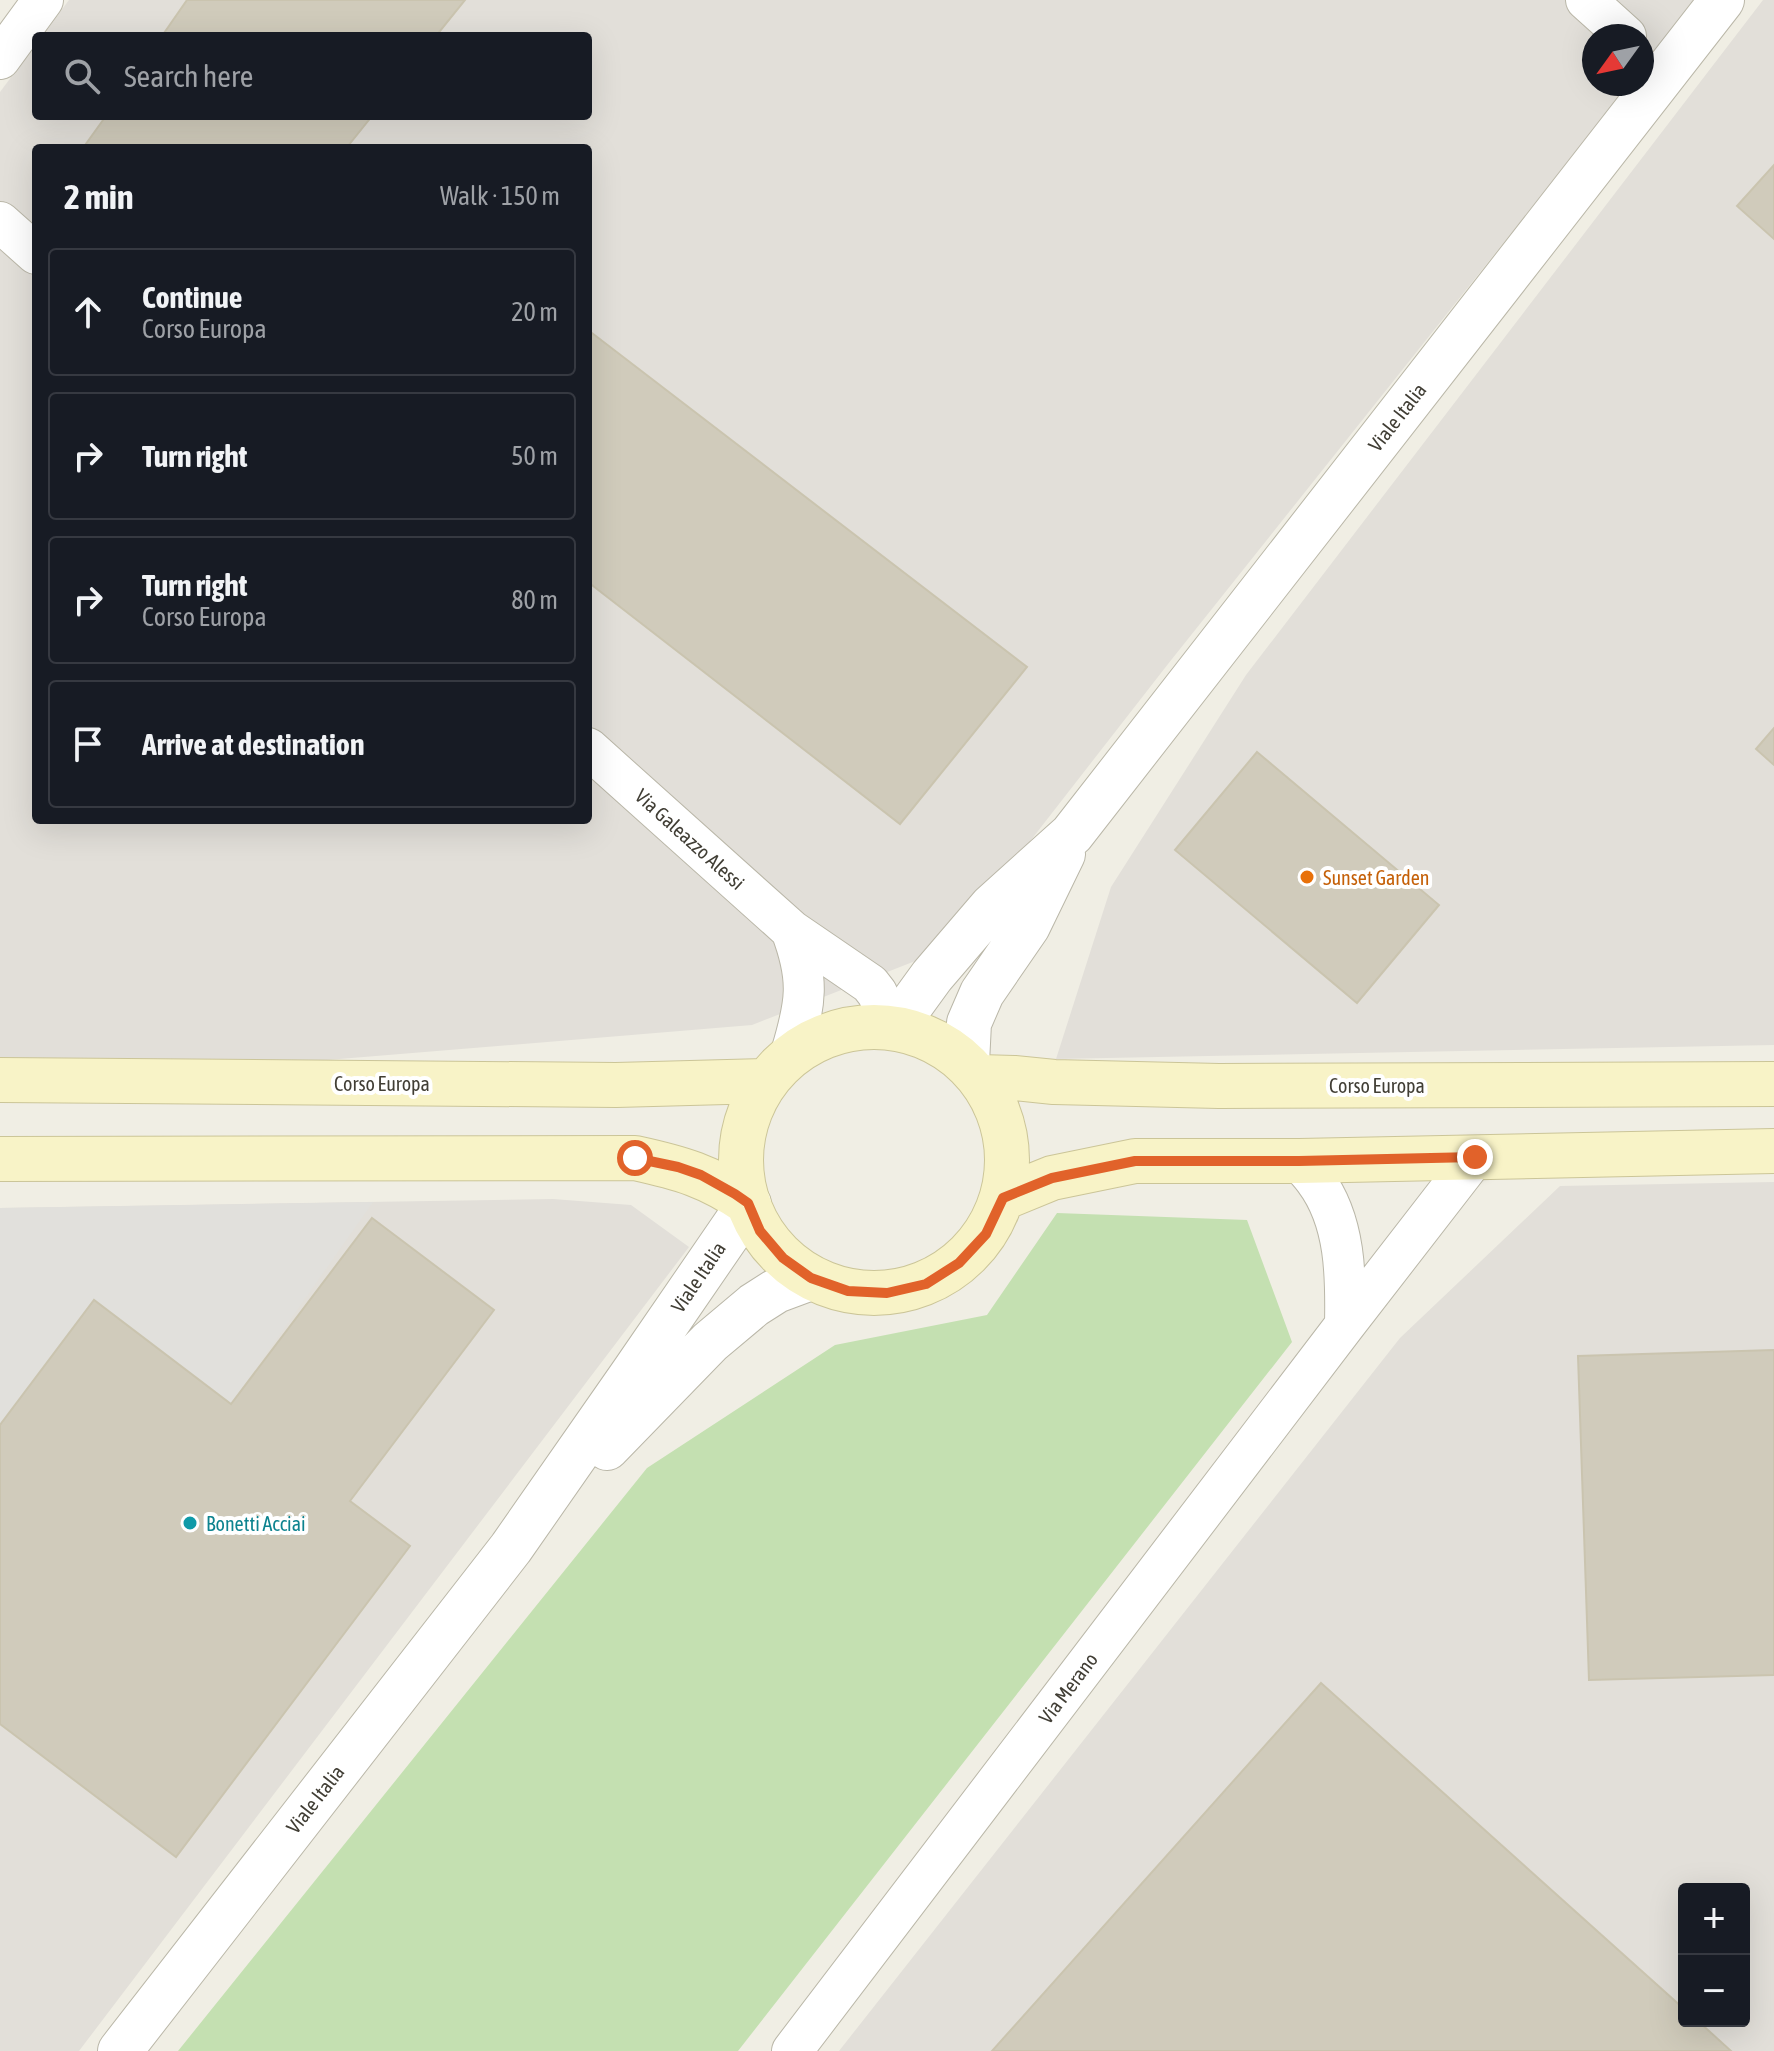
<!DOCTYPE html>
<html lang="en">
<head>
<meta charset="utf-8">
<style>
	:root { --surface:#171b24; --page:#20242c; --text:#f1f3f6; --muted:#9ea1a6; --line:#363941 }
	body { margin:0; font-family:"Asap Condensed",sans-serif; background:var(--page); color:var(--text) }
	.controls { position:absolute; right:24px; bottom:24px; display:grid; overflow:hidden; border-radius:8px; box-shadow:0 8px 32px #0002 }
	.controls button { width:72px; height:72px; display:grid; place-items:center; padding:0; border:0; border-bottom:2px solid var(--line); background:var(--surface); color:var(--text); font:40px sans-serif }
	.compass { position:absolute; left:1582px; top:24px; width:72px; height:72px; border-radius:50%; background:var(--surface); box-shadow:0 8px 32px #0002; rotate:237deg }
	.stop { position:absolute; width:24px; height:24px; margin:-18px; border:6px solid #e1622a; border-radius:50%; background:#fff }
	.stop.end { background:#e1622a; border-color:#fff; box-shadow:0 2px 8px #0008 }
	.list { margin:0; padding:0; list-style:none }
	h2 { display:flex; justify-content:space-between; align-items:center; height:104px; margin:0; padding:0 32px; font-size:34px }
	h2 small { font-size:26px; font-weight:400; color:var(--muted) }
	.list li { display:grid; grid-template-columns:52px 1fr auto; gap:24px; align-items:center; box-sizing:border-box; height:128px; margin:0 16px 16px; padding:0 16px; border:2px solid var(--line); border-radius:8px }
	.list b { display:block; font-size:30px; white-space:nowrap }
	.list p { margin:0; font-size:26px; white-space:nowrap; color:var(--muted) }
	.list em { font-size:26px; font-style:normal; color:var(--muted) }
	.icon { flex:none; width:44px; height:44px; fill:none; stroke:currentColor; stroke-width:2; stroke-linecap:round; stroke-linejoin:round }
	.map { position:relative; flex:none; width:1774px; height:2051px; overflow:hidden }
	.search { position:absolute; background:var(--surface); box-shadow:0 8px 32px #0002; left:32px; top:32px; width:560px; height:88px; display:flex; align-items:center; gap:20px; box-sizing:border-box; padding:0 28px; border-radius:8px; color:var(--muted); font-size:30px }
	.panel { position:absolute; background:var(--surface); box-shadow:0 8px 32px #0002; left:32px; top:144px; width:560px; height:680px; border-radius:8px }
	.map>svg:first-child { display:block }
</style>
</head>
<body>
<div class="map">
<svg width="1774" height="2051" viewBox="0 0 1774 2051">
	<rect width="100%" height="100%" fill="#f0eee4"/>
	<path fill="#e2dfd9" fill-rule="evenodd" d="M69 0H1696L1642 69V36H1594V84H1630L1168 664 985 899 951 947 752 1025 207 1070 0 1067V92L36 44V116H588V36H42ZM36 148H588V820H36Z
		M1763 0H1774V1045L1056 1059 1111 887 1246 675Z
		M1774 1182V2051H839L1400 1338 1560 1186ZM1684 1889H1744V2021H1684Z
		M553 1199 631 1205 689 1247 79 2051H0V1208Z"/>
	<path fill="#c4e0b1" d="M1057 1213 1247 1220 1292 1342 738 2051H178L647 1468 835 1345 987 1315Z"/>
	<path fill="#e1e0dc" d="M373 1202 231 1404 0 1425V1208Z"/>
	<path fill="#d0cbbb" stroke="#cac4af" stroke-width="2" d="M187 0H465L436 36H162Z
		M106 116H372L348 146 351 148H83Z
		M1774 165V239L1737 206Z
		M588 330 1027 667 900 824 588 582Z
		M1774 728V765L1756 749Z
		M1257 752 1439 905 1357 1003 1175 850Z
		M372 1218 494 1310 350 1501 410 1546 176 1857 0 1724V1425L94 1300 231 1404Z
		M1774 1350V1675L1589 1680 1578 1356Z
		M1321 1683 1684 2009V2021H1698L1731 2051H992Z"/>
	<g fill="none" stroke-linecap="round" stroke-linejoin="round">
		<g stroke="#bab7a8" stroke-width="42">
			<path id="minor" d="M1586 0 1626 36
				M0 59 43 0
				M0 222 36 254
				M588 748 791 930 870 984 877 993 893 1027
				M791 930C810 980 806 1003 791 1053
				M1299 1161C1304 1167 1310 1173 1315 1180 1346 1221 1346 1277 1345 1325
				M792 2051 1345 1325 1475 1157"/>
		</g>
		<g stroke="#bab7a8" stroke-width="46">
			<path id="tertiary" d="M895 1027 932 976 992 906 1072 834 1722 0
				M967 1063 969 1023 982 993 1028 926 1063 854
				M607 1448 710 1342 754 1305 776 1291 811 1278
				M120 2051 511 1548 633 1373 749 1204"/>
		</g>
		<g stroke="#cbc598" stroke-width="46">
			<path id="secondary" d="M741 1160a133 133 0 1 1 266 0a133 133 0 1 1-266 0Z
				M979 1077 1014 1078 1054 1082 1219 1086 1774 1084
				M0 1080 616 1085 765 1081
				M0 1159 635 1158C681 1168 709 1176 748 1203
				M1003 1198 1052 1178 1135 1161H1299L1774 1151"/>
		</g>
		<use href="#minor" stroke="#fff" stroke-width="40"/>
		<use href="#tertiary" stroke="#fff" stroke-width="44"/>
		<use href="#secondary" stroke="#f8f3c7" stroke-width="44"/>
	</g>
	<g fill="none" stroke-linecap="round" stroke-linejoin="round">
		<path stroke="#e1622a" stroke-width="10" d="M635 1158 678 1167 701 1175 735 1194 748 1203 760 1231 783 1258 811 1278 848 1291 887 1293 926 1284 959 1263 986 1234 1003 1198 1052 1178 1135 1161H1299L1475 1157"/>
	</g>
	<circle fill="#e8710a" stroke="#fff" stroke-width="3" cx="1307" cy="877" r="8"/>
	<circle fill="#0f9aa8" stroke="#fff" stroke-width="3" cx="190" cy="1523" r="8"/>
	<g text-anchor="middle" dominant-baseline="central" stroke-width="8" stroke-linejoin="round" paint-order="stroke">
		<g font-size="20" fill="#413e35" stroke="#fff">
			<text transform="translate(1397 417) rotate(-52)">Viale Italia</text>
			<text transform="translate(690 839) rotate(42)">Via Galeazzo Alessi</text>
			<text x="382" y="1083">Corso Europa</text>
			<text x="1377" y="1085">Corso Europa</text>
			<text transform="translate(698 1277) rotate(-56)">Viale Italia</text>
			<text transform="translate(1068 1688) rotate(-53)">Via Merano</text>
			<text transform="translate(315 1799) rotate(-52)">Viale Italia</text>
		</g>
		<g font-size="20" fill="#c56008" stroke="#fff" text-anchor="start">
			<text x="1323" y="877">Sunset Garden</text>
		</g>
		<g font-size="20" fill="#0d838f" stroke="#fff" text-anchor="start">
			<text x="206" y="1523">Bonetti Acciai</text>
		</g>
	</g>
</svg>
<div class="controls">
<button>+</button>
<button>−</button>
</div>
<svg class="compass" viewBox="-18 -18 36 36"><path d="M0-13l5 13h-10z" fill="#e53935"/><path d="M0 13l5-13h-10z" fill="#9ea1a6"/></svg>
<div class="stop" style="left:635px;top:1158px"></div>
<div class="stop end" style="left:1475px;top:1157px"></div>
<div class="search"><svg class="icon" aria-label="search" viewBox="0 0 24 24"><circle cx="10" cy="10" r="6"/><path d="M15 15l6 6"/></svg>Search here</div>
<section class="panel">
<h2>2 min<small>Walk · 150 m</small></h2>
<ul class="list">
<li><svg class="icon" aria-label="ahead" viewBox="0 0 24 24"><path d="M12 20V5M6 11l6-6 6 6"/></svg><div><b>Continue</b><p>Corso Europa</p></div><em>20 m</em></li>
<li><svg class="icon" aria-label="right" viewBox="0 0 24 24"><path d="M7 20v-9h11M14 6l5 5-5 5"/></svg><div><b>Turn right</b></div><em>50 m</em></li>
<li><svg class="icon" aria-label="right" viewBox="0 0 24 24"><path d="M7 20v-9h11M14 6l5 5-5 5"/></svg><div><b>Turn right</b><p>Corso Europa</p></div><em>80 m</em></li>
<li><svg class="icon" aria-label="arrive" viewBox="0 0 24 24"><path d="M6 21V4h12l-3 4 3 4H6"/></svg><div><b>Arrive at destination</b></div></li>
</ul>
</section>
</div>
</body>
</html>
